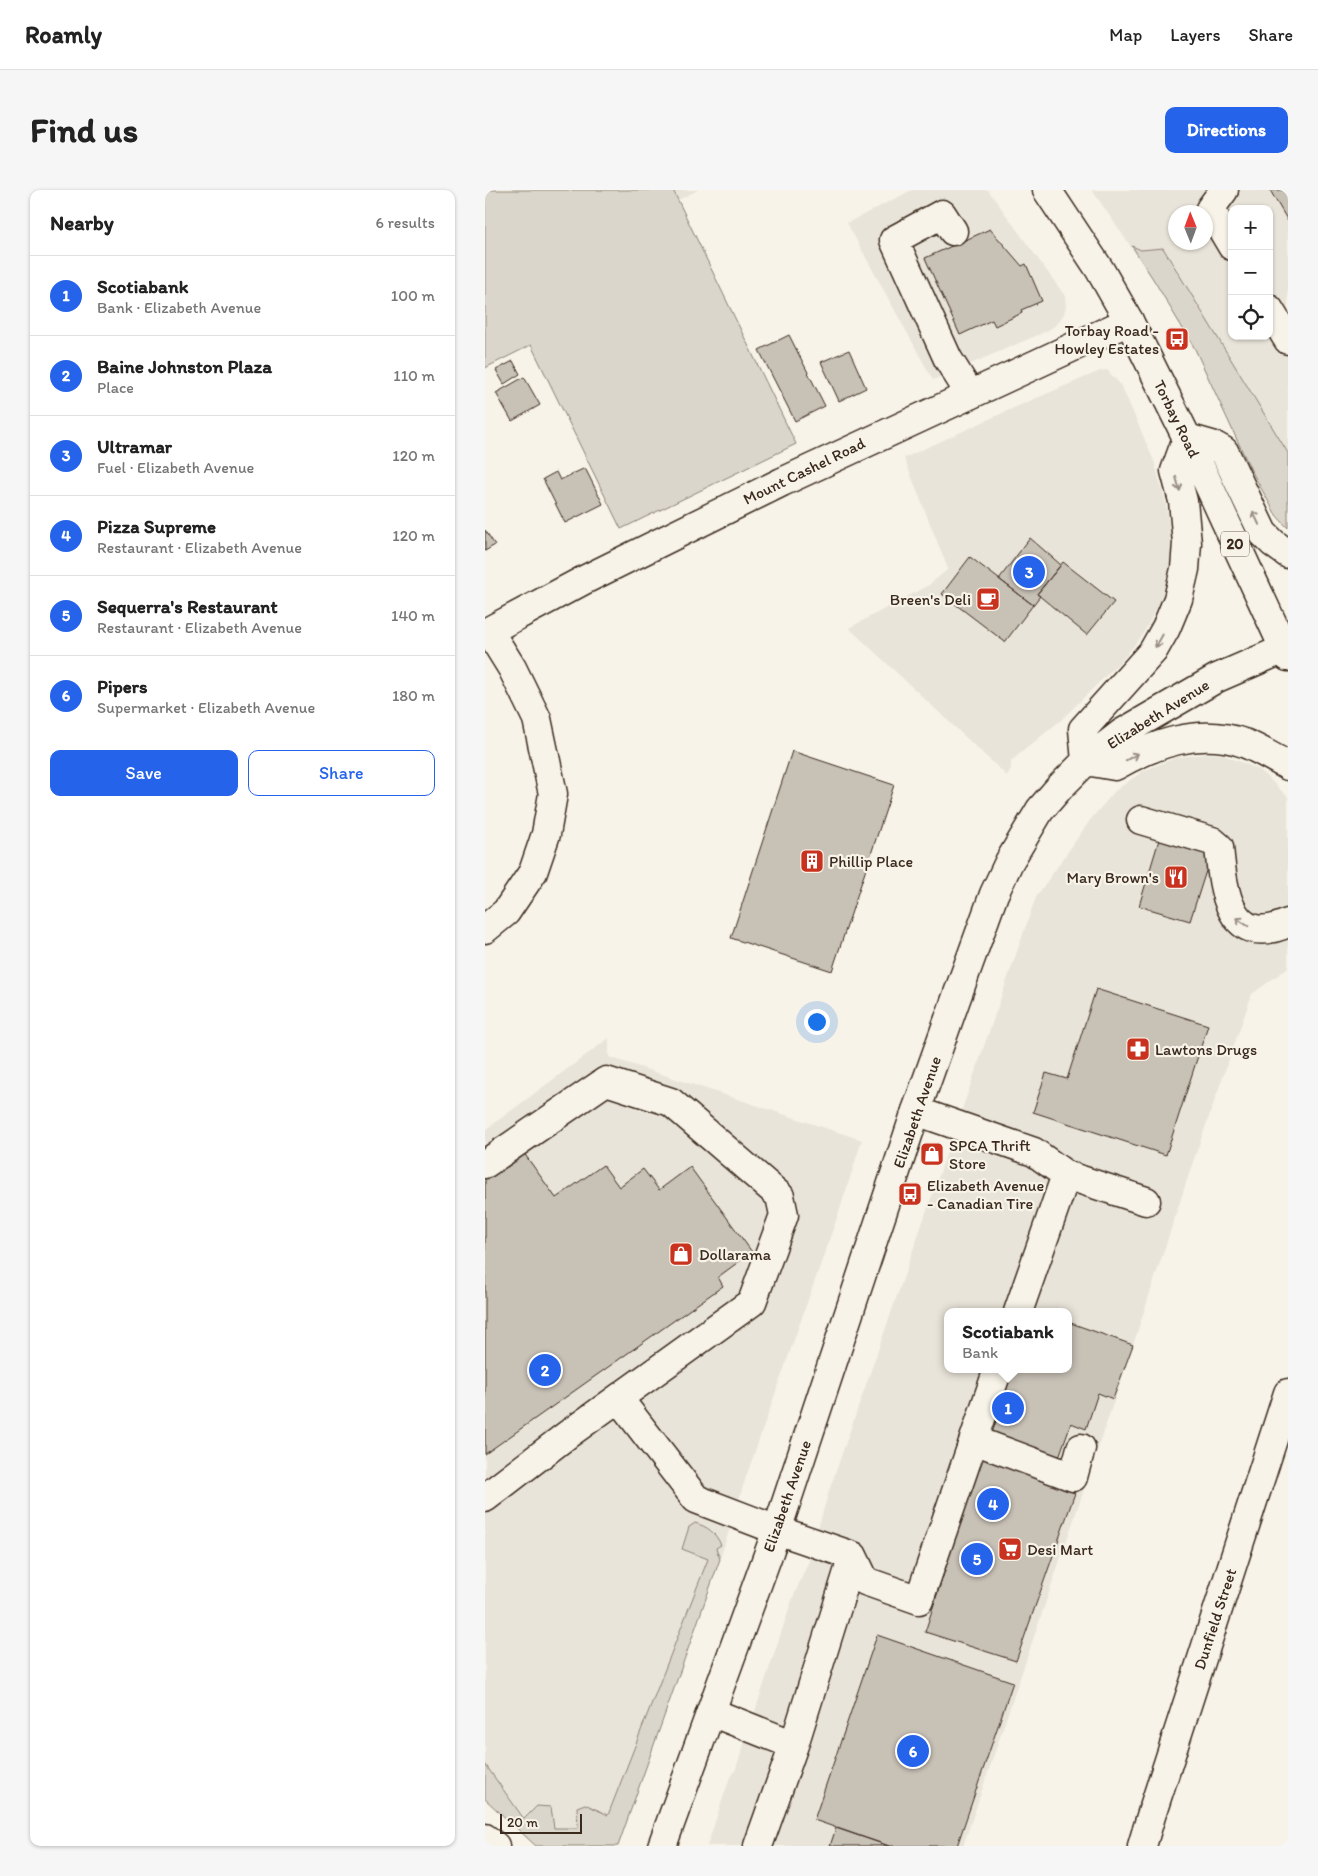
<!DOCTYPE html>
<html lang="en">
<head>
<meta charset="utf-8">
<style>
	:root { --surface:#fff; --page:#f6f6f6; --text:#222; --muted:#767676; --line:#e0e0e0; --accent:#2563eb }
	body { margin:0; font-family:Itim,sans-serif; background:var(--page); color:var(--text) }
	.controls { position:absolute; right:15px; top:15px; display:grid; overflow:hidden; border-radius:10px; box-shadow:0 1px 4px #0004 }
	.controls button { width:45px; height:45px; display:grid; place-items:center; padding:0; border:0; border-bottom:1px solid var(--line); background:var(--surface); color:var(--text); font:25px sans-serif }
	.compass { position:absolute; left:683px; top:15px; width:45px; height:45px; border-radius:50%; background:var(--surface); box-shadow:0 1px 4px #0004; rotate:359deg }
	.scale { position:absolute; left:15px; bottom:12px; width:82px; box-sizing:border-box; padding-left:5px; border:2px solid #3b2a1e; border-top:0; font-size:14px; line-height:18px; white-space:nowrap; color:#3b2a1e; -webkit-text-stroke:4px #f7f3e8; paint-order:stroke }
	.you { position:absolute; left:331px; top:831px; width:18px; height:18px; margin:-12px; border:4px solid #fff; border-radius:50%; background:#1a73e8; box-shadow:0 0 0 8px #1a73e833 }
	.badge { display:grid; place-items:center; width:32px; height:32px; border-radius:50%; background:var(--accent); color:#fff; font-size:16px; font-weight:700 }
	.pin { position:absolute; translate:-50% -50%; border:2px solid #fff; box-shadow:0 1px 5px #0006 }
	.popup { position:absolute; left:459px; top:1118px; width:128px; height:65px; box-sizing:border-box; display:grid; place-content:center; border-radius:10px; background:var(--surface); filter:drop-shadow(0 1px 4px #0005); font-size:16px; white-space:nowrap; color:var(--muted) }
	.popup b { font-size:19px; color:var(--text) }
	.popup::after { content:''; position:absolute; left:50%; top:100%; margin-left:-10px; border:10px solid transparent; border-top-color:var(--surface) }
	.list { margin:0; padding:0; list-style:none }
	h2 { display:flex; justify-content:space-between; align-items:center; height:65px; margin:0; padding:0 20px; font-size:21px }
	h2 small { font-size:16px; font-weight:400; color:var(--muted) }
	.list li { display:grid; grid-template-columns:32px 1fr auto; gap:15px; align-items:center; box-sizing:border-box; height:80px; padding:0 20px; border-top:1px solid var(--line) }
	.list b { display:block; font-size:19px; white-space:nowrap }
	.list p { margin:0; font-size:16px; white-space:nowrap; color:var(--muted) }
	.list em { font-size:16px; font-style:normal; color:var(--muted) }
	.actions { display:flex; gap:10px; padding:15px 20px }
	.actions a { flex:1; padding:11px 0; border:1px solid var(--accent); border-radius:10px; text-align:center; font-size:18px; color:var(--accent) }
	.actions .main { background:var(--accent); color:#fff }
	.icon { flex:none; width:28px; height:28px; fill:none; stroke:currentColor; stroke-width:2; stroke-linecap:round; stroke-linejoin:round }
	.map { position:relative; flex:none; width:803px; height:1656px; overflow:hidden; border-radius:10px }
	header { display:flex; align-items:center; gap:30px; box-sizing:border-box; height:70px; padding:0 25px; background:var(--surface); border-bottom:1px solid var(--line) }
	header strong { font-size:24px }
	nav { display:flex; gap:28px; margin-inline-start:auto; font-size:18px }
	.intro { display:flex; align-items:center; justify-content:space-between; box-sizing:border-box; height:120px; padding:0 30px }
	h1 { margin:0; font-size:35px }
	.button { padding:12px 22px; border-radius:10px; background:var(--accent); color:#fff; font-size:18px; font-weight:700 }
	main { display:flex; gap:30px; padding:0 30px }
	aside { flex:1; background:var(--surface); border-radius:10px; box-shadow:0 1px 4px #0004 }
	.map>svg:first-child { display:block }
</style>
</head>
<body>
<header>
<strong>Roamly</strong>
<nav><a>Map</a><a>Layers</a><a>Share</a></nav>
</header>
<div class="intro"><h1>Find us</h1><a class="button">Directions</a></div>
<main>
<aside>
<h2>Nearby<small>6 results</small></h2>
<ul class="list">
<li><span class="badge">1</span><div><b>Scotiabank</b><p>Bank · Elizabeth Avenue</p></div><em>100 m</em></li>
<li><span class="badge">2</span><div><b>Baine Johnston Plaza</b><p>Place</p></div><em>110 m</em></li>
<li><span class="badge">3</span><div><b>Ultramar</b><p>Fuel · Elizabeth Avenue</p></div><em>120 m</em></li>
<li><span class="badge">4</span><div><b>Pizza Supreme</b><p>Restaurant · Elizabeth Avenue</p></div><em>120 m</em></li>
<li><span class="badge">5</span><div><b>Sequerra's Restaurant</b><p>Restaurant · Elizabeth Avenue</p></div><em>140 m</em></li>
<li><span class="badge">6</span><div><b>Pipers</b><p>Supermarket · Elizabeth Avenue</p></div><em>180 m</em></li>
</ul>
<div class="actions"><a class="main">Save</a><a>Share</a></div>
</aside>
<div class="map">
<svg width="803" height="1656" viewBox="0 0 803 1656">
	<rect width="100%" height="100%" fill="#f7f3e8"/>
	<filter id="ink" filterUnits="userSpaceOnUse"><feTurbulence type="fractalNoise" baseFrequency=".02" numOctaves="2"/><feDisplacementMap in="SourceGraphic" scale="10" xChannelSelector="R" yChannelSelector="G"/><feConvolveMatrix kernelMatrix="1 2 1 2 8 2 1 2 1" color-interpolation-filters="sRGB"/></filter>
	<g filter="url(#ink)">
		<path fill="#e9e4d9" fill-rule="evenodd" d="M188 0H213L193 10Z
			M427 0H503L580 106 581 116 579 124 572 134 562 141 448 190 362 33Z
			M607 0H803V338L791 325 766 280 710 159 670 92ZM747 19H784V146H747ZM691 22H721V52H691Z
			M622 180 635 194 644 213 669 271 680 309 686 345V376L677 408 658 444 640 467 576 530 526 571V578L522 586 364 438 444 395 463 379 419 268 533 216 615 181Z
			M720 564H737L775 580 803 607V778L767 804 707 975 648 1155 478 1656H222L244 1590 250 1581 307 1410 323 1373 344 1301 551 707 606 629 630 601 658 581 692 567ZM463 1122H583V1179H463Z
			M124 848V867L377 950 355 1019 261 1287 235 1369 133 1656H51L0 1609V940Z"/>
		<path fill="#dbd6cb" stroke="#8b8074" d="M0 0H188L311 254 136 339 46 155 0 178Z
			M647 56 656 60 678 58 803 263V338L791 325 766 280 710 159 670 92Z
			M210 1333C223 1337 230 1342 236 1355L231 1358 235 1369 133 1656H51L0 1609V1574L39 1629 52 1616 66 1617 69 1638H93L92 1617 100 1614 123 1625 223 1369 197 1359 204 1337Z"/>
		<path fill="#c8c1b6" stroke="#3b2a1e" d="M785 0H803V31L790 9Z
			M505 39 537 76 541 74 557 111 536 120 537 123 510 136 507 130 475 145 440 68Z
			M304 145 340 216 310 231 274 160Z
			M364 160 381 198 354 211 336 172Z
			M28 171 35 184 19 194 11 180Z
			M39 187 55 215 27 231 11 203Z
			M100 278 118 314 80 333 58 289 71 282 75 290Z
			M0 340 10 355 0 361Z
			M545 348 576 375 552 404 555 406 548 415 514 389Z
			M485 367 548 415 520 452 457 404Z
			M578 372 629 412 602 445 552 404Z
			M307 561 409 595 347 781 246 748Z
			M676 643 728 659 705 731 654 716Z
			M611 799 723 835 681 965 548 922 561 883 582 889Z
			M36 959 71 1008 118 975 134 997 158 979 174 1000 205 977 267 1062 233 1087 238 1096 0 1264V984Z
			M583 1132 648 1155 628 1209 613 1203 601 1239 586 1233 574 1267 506 1242 528 1179H583Z
			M496 1268 590 1303 531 1471 440 1442Z
			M392 1445 528 1492 472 1656H404L329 1630Z
			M351 1638 404 1656H345Z"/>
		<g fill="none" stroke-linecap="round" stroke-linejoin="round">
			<g stroke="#3b2a1e" stroke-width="31">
				<path id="minor" d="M739 0 725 19 747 56
					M468 41 457 24 409 50 463 169 485 204
					M784 119 803 150
					M0 443 101 389 297 292 644 131
					M656 630 727 651 734 657C738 698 743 760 803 733
					M0 739 21 722 48 682 61 644 68 604 52 529 27 478 4 441
					M431 921 549 962 581 985 661 1011
					M0 974 121 891 186 912 295 1006 299 1025 267 1112 82 1245 0 1308
					M533 1122 581 985
					M134 1209 211 1309 292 1340 368 1366 380 1391 434 1410 513 1179
					M489 1250 588 1287 596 1258
					M226 1522 309 1555
					M0 1648 10 1656
					M273 1656 309 1555 368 1366
					M657 1656 666 1626 803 1203"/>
			</g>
			<g stroke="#3b2a1e" stroke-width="31">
				<path id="major" d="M562 0 615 80 644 131 702 248 803 467
					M702 248 730 256 739 261 778 343 788 353 803 364
					M601 571 598 539 668 461 681 438 693 409 700 379 702 353 698 311 690 281 702 248
					M601 571 630 576C669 554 714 537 759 553 774 559 789 568 803 576
					M177 1656 292 1340 431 921 471 809 509 704 524 672 555 620 574 598 601 571 637 543 732 488 799 459"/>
			</g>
			<use href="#minor" stroke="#f7f3e8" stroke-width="28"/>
			<use href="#major" stroke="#f7f3e8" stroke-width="28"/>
		</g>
		<defs><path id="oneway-shaft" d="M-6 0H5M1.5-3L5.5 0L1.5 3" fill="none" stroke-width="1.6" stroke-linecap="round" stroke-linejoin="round" transform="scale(1.25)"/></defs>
		<g stroke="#998e83">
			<use href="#oneway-shaft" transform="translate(693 294) rotate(74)"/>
			<use href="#oneway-shaft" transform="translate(771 328) rotate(-115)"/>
			<use href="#oneway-shaft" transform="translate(674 451) rotate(120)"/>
			<use href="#oneway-shaft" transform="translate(647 567) rotate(-29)"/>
			<use href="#oneway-shaft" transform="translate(757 732) rotate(-147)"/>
		</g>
	</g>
	<defs>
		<g id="bus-square" transform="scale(1.25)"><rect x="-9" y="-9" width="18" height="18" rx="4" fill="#c8321e" stroke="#f7f3e8"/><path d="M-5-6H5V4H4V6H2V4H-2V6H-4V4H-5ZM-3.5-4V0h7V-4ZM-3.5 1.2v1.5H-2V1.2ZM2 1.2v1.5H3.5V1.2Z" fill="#fff"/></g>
		<g id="cafe-square" transform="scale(1.25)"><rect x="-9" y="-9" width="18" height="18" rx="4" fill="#c8321e" stroke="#f7f3e8"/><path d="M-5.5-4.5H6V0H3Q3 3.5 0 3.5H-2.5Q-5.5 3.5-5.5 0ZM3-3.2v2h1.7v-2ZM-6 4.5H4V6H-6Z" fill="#fff"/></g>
		<g id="building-square" transform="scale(1.25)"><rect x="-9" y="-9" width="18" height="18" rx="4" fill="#c8321e" stroke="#f7f3e8"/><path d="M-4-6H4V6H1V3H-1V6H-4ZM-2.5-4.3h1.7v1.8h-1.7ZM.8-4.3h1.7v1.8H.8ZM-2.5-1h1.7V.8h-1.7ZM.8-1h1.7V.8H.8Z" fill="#fff"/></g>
		<g id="restaurant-square" transform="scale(1.25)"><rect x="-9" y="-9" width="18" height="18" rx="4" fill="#c8321e" stroke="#f7f3e8"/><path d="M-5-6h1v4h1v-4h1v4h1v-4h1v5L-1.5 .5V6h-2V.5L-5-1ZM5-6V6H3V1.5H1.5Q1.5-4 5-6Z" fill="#fff"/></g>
		<g id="pharmacy-square" transform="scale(1.25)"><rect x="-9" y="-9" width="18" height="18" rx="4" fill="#c8321e" stroke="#f7f3e8"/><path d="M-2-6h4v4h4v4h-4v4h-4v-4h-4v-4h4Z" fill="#fff"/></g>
		<g id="shop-square" transform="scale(1.25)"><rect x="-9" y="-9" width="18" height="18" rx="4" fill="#c8321e" stroke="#f7f3e8"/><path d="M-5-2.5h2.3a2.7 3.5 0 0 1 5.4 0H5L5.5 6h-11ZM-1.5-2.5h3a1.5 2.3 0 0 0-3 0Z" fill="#fff"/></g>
		<g id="supermarket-square" transform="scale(1.25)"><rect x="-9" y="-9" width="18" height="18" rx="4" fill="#c8321e" stroke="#f7f3e8"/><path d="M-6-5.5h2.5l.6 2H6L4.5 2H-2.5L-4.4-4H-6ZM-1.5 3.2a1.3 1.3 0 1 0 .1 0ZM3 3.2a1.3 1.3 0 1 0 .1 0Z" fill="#fff"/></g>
	</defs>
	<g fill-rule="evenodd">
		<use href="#bus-square" x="692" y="149"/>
		<use href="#cafe-square" x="503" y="409"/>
		<use href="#building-square" x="327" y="671"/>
		<use href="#restaurant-square" x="691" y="687"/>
		<use href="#pharmacy-square" x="653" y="859"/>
		<use href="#shop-square" x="447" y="964"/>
		<use href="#bus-square" x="425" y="1004"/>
		<use href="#shop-square" x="196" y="1064"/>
		<use href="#supermarket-square" x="525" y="1359"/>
	</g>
	<g text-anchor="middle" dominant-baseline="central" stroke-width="4.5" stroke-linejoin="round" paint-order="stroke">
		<rect fill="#f7f3e8" stroke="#73665b" stroke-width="1" x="736" y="341.5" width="28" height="25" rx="4"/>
		<g font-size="15" font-weight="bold" fill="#3b2a1e">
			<text x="750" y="354">20</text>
		</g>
		<g font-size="16" fill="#3b2a1e" stroke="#f7f3e8" text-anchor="start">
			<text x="674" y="140" text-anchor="end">Torbay Road -<tspan x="674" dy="18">Howley Estates</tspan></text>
			<text x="486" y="409" text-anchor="end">Breen's Deli</text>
			<text x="344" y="671">Phillip Place</text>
			<text x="674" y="687" text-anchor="end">Mary Brown's</text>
			<text x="670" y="859">Lawtons Drugs</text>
			<text x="464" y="955">SPCA Thrift<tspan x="464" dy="18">Store</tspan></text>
			<text x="442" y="995">Elizabeth Avenue<tspan x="442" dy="18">- Canadian Tire</tspan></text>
			<text x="214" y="1064">Dollarama</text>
			<text x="542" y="1359">Desi Mart</text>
		</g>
		<g font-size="16" fill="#3b2a1e" stroke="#f7f3e8">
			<text transform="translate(692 229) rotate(64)">Torbay Road</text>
			<text transform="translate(319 281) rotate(-26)">Mount Cashel Road</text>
			<text transform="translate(673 524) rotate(-32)">Elizabeth Avenue</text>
			<text transform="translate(432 922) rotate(-71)">Elizabeth Avenue</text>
			<text transform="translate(302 1306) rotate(-71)">Elizabeth Avenue</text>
			<text transform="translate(730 1429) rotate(-72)">Dunfield Street</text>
		</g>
	</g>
</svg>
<div class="controls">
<button>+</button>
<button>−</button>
<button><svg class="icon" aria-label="locate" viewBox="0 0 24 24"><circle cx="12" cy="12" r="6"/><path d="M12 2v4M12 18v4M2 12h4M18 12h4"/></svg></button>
</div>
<svg class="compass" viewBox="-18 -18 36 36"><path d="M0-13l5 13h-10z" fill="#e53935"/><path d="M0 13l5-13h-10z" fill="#767676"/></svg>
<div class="scale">20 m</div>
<div class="you"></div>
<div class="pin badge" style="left:523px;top:1218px">1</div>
<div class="popup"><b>Scotiabank</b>Bank</div>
<div class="pin badge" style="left:60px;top:1180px">2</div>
<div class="pin badge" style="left:544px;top:382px">3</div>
<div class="pin badge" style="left:508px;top:1314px">4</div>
<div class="pin badge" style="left:492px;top:1369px">5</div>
<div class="pin badge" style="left:428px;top:1561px">6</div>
</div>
</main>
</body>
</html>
